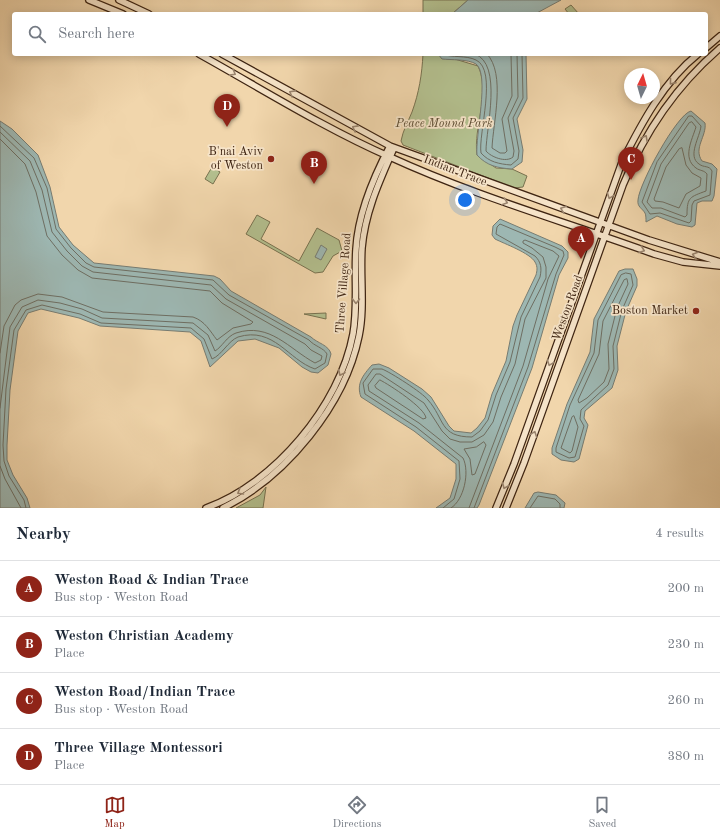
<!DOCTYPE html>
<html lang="en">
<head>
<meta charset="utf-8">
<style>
	:root { --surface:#fff; --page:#f2f2f3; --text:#1f2937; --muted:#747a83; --line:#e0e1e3; --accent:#8f2418 }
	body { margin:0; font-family:"Old Standard TT",serif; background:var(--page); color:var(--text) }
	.compass { position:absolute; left:624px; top:68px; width:36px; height:36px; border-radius:50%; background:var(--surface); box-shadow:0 2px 10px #0003; rotate:5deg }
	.you { position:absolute; left:465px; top:200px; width:14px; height:14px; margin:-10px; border:3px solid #fff; border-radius:50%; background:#1a73e8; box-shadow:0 0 0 6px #1a73e833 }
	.badge { display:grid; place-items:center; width:26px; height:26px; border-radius:50%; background:var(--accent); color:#fff; font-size:13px; font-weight:700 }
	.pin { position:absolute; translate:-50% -33px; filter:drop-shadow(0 1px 2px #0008) }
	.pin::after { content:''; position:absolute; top:21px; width:14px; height:12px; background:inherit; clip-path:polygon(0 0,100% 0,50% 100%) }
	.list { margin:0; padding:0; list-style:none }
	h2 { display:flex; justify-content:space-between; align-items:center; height:52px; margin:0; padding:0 16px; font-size:17px }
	h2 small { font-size:13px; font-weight:400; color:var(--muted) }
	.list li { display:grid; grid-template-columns:26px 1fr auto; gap:12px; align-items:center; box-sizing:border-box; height:56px; padding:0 16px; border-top:1px solid var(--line) }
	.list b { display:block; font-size:15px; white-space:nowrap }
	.list p { margin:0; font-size:13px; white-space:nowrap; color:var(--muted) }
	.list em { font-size:13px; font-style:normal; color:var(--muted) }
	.icon { flex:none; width:22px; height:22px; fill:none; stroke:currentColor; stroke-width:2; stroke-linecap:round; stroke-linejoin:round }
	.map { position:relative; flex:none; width:720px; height:508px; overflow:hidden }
	.search { position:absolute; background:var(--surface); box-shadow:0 2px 10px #0003; left:12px; right:12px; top:12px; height:44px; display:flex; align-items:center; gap:10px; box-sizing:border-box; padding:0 14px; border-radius:4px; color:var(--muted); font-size:15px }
	.sheet { height:276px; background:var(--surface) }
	nav { display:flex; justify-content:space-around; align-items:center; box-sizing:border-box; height:56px; border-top:1px solid var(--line); background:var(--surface); font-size:11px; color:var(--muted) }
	nav a { display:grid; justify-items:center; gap:2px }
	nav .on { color:var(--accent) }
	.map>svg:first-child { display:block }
</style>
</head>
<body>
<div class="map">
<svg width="720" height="508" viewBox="0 0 720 508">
	<rect width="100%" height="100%" fill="#f1d6ac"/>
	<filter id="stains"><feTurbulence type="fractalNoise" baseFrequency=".005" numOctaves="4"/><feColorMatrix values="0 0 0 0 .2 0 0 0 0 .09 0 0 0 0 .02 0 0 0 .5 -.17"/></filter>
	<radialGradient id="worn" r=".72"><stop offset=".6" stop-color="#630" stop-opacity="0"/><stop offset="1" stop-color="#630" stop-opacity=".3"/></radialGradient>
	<path fill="#b3bf8e" stroke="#787250" d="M423 0H468L452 14H423Z
		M571 5 579 14H569L565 9Z
		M423 54H438L478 66C491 93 473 127 477 155L496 168 512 169 527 176 523 187 514 188 403 145 401 141C403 130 408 122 412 112 419 93 422 74 423 54Z
		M212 167 220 172 213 184 205 179Z
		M257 215 270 222 261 239 299 261 317 228 339 240 342 251 333 256 323 272 315 273 246 234Z
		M326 313V319L304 314Z
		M266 487 263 508H236L260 495Z"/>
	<path fill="#9db7b2" stroke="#777c72" d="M468 0H561L535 14H452Z
		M438 54H526L527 99 517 119 523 150 522 162 512 169C498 168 487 166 477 155 475 137 490 74 476 64 468 59 451 60 442 59Z
		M691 111 705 123C707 136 693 148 702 161L712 164 717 169 714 196 712 201H702L697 203 695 225 692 227 677 224 657 216 646 222C646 219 646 215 645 213 642 208 637 207 638 200 639 184 677 114 691 111Z
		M0 121 12 129 38 155 50 187 59 227 73 245 94 263 214 276 220 279 231 291 311 337C317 343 329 345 331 354L328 365 318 373 311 372 302 367 279 348 255 339 238 341 210 367 201 341 190 332 100 326 79 318 41 309 28 313 18 331 10 390 7 445V460L13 475 27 498 30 508H0Z
		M500 219 562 246 568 252V258L559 275 532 368 479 505 477 508H436L450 498 456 479V464L414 431 361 397C356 384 363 375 372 365L379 364 389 368 422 389 431 397 449 426 454 431 471 433 477 428 485 418 492 394 506 361 513 326 517 315 536 275C537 271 538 267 535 262 530 253 505 244 495 239L492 235 493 226Z
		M321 245 327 249 321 260 315 257Z
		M625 269H633L637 279V286L626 311 617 346 618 370 612 388 585 411 584 418 588 425 579 459 574 462 561 460 552 454V448L567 404 590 352 594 319 619 271Z
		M538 492 556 495 565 503 564 508H525L534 493Z"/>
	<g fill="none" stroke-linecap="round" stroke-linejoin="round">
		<path stroke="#6e6e62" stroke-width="1" d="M442 54C452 58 466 55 476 60 498 70 478 134 481 153 489 162 499 164 511 165L518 159 519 151 513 118 523 98 522 54
			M475 54C503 64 486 128 486 151 491 157 506 163 513 157L514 151 508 118 518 97 517 54
			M487 54C506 74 493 123 492 148L500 153H505L507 151 502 119 512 96 511 54
			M689 116H692L701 126C700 137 687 156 699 164 704 168 709 165 712 171L710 195 694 201 692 205 691 221 689 223 660 213 650 214 642 202 657 162Z
			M692 122 696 127C692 140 682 158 696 168 700 171 704 170 707 174L706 191C690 197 687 197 687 215L685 217 661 208H652L647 202 661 164 689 123Z
			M0 126 34 158 47 188 56 229 71 248 86 263 94 267 213 280 229 295 309 340C314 346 324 348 327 354L325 363 315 369C288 360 274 326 238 337 228 341 222 355 212 359L204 339 191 328 101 323 80 314 42 305 26 310 14 330 6 389 3 445 4 461 9 476 24 500 26 508
			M0 132 30 161 42 190 52 232 67 251 82 266 93 272 211 285 226 299 305 344 311 350 322 356 321 360 315 363C289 349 270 322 236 333 227 336 222 347 215 351L208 335 193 323 102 318 82 309 60 303 38 300 22 307 10 327 0 408
			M0 139 25 164 36 192 47 236 62 255 78 270 92 278 210 291 222 303 253 322 251 324 233 328 217 340C210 331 205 321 193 317L103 312 62 297 38 294 21 300 15 305 4 326 0 353
			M682 148 686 165 692 173 701 178 700 186 686 194 679 208 663 202 655 201 654 199 666 167 679 149Z
			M626 273 631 274 633 285 622 310 613 346 614 369 608 385 581 410 580 419 584 426 575 457 569 458 556 452V448L570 405 594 353 598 320 621 275Z
			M627 279 628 284 617 308 608 344 609 369 604 382 587 398 579 403 578 400 599 354 603 321 624 280Z
			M380 380C390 385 425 408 426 418L423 419 376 388 375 386Z
			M574 416 578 427 572 451 570 453 561 448 572 417Z
			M484 442 486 445 475 474 472 475 470 459 464 449 476 447Z
			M0 466 5 479 21 508
			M443 508 454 499 460 479 459 461 416 427 365 394 363 383 373 369H382C390 372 423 393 428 400 445 419 439 437 472 437L480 431 488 420 496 395 510 362 521 317 540 277C542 268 541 262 535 256L496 234 497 227 500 224 555 247 563 251 564 255 556 274 528 367 474 508
			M451 508C464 500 470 472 463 458L419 423 369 391 368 385 376 374H380L424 403 442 431 450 439 460 442H472L484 435 493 422 501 397 515 364 525 319 546 278V267L543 257 532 248 523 243V241L525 240 553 251 559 256 548 279 523 366 469 508
			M530 508 538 496 555 499 560 504V508"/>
		<g stroke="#3e2412" stroke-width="8">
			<path id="secondary" d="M89 0 123 14
				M119 0 149 14
				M706 48 720 36
				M199 54C262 89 324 128 390 157 475 196 566 222 654 254L683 262 720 266
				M222 54 390 146 649 240 720 262
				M206 508C274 484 340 405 353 334 358 306 354 278 356 249 358 213 373 178 390 146
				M223 508C286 477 345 405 359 336 365 307 360 277 362 248 365 212 380 180 394 148
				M496 508 514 464 622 162C641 124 664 81 698 54
				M506 508 524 463 623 185C645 131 676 86 720 48"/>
		</g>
		<use href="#secondary" stroke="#f6e4c9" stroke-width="5.5"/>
	</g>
	<defs><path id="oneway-chevron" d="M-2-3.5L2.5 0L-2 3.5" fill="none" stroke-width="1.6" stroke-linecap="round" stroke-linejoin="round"/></defs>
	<g stroke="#9a846e">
		<use href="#oneway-chevron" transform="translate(233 73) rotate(29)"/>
		<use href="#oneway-chevron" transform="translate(672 82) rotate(129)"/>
		<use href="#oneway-chevron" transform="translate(292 93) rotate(-151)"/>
		<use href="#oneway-chevron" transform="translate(355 128) rotate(-152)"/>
		<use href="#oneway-chevron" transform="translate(645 138) rotate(-61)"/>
		<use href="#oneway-chevron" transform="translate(610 196) rotate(110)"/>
		<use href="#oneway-chevron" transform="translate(505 202) rotate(19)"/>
		<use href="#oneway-chevron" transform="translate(563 209) rotate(-160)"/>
		<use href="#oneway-chevron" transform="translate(642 250) rotate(20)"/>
		<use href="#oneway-chevron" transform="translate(695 255) rotate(-164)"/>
		<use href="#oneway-chevron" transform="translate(356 301) rotate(91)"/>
		<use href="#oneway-chevron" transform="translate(550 363) rotate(110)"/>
		<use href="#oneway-chevron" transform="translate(341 373) rotate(114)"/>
		<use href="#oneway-chevron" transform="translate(534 434) rotate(-70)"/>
		<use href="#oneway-chevron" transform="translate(505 486) rotate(112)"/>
		<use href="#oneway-chevron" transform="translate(240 492) rotate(149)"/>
	</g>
	<g fill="#8f2418" stroke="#f6e4c9" stroke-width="1.5">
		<circle cx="271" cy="159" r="4"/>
		<circle cx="696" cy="311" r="4"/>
	</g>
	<g text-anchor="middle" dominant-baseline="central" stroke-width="3.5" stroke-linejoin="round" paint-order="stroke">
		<g font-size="12" font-style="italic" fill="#5b4b31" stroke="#f6e4c9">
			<text x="444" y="124">Peace Mound Park</text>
		</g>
		<g font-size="12" fill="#3e2412" stroke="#f6e4c9" text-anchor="end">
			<text x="263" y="152">B'nai Aviv<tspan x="263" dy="14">of Weston</tspan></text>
			<text x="688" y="311">Boston Market</text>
		</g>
		<g font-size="12" fill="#3e2412" stroke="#f6e4c9">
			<text transform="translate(455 171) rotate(21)">Indian Trace</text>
			<text transform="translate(344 283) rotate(-86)">Three Village Road</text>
			<text transform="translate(568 308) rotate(-70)">Weston Road</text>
		</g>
	</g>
	<rect width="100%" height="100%" filter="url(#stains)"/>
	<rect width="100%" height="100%" fill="url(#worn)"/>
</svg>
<svg class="compass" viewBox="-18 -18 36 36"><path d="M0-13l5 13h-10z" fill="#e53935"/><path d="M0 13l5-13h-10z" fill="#747a83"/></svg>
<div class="you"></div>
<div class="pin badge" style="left:581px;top:259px">A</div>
<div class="pin badge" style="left:314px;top:184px">B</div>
<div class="pin badge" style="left:631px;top:180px">C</div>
<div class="pin badge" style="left:227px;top:127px">D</div>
<div class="search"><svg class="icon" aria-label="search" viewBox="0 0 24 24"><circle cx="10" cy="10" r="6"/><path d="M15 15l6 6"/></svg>Search here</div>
</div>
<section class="sheet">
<h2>Nearby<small>4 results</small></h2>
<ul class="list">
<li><span class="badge">A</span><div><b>Weston Road &amp; Indian Trace</b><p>Bus stop · Weston Road</p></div><em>200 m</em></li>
<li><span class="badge">B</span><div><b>Weston Christian Academy</b><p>Place</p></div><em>230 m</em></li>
<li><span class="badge">C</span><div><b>Weston Road/Indian Trace</b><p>Bus stop · Weston Road</p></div><em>260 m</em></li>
<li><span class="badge">D</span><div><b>Three Village Montessori</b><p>Place</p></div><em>380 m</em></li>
</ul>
</section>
<nav>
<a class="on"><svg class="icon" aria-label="map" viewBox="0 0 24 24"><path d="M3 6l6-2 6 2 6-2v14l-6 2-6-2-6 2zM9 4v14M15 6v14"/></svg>Map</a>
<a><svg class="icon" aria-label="directions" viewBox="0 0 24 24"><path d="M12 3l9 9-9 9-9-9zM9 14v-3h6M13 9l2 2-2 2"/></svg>Directions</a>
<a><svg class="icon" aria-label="saved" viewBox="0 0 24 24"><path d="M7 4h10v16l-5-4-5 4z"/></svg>Saved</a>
</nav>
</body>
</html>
